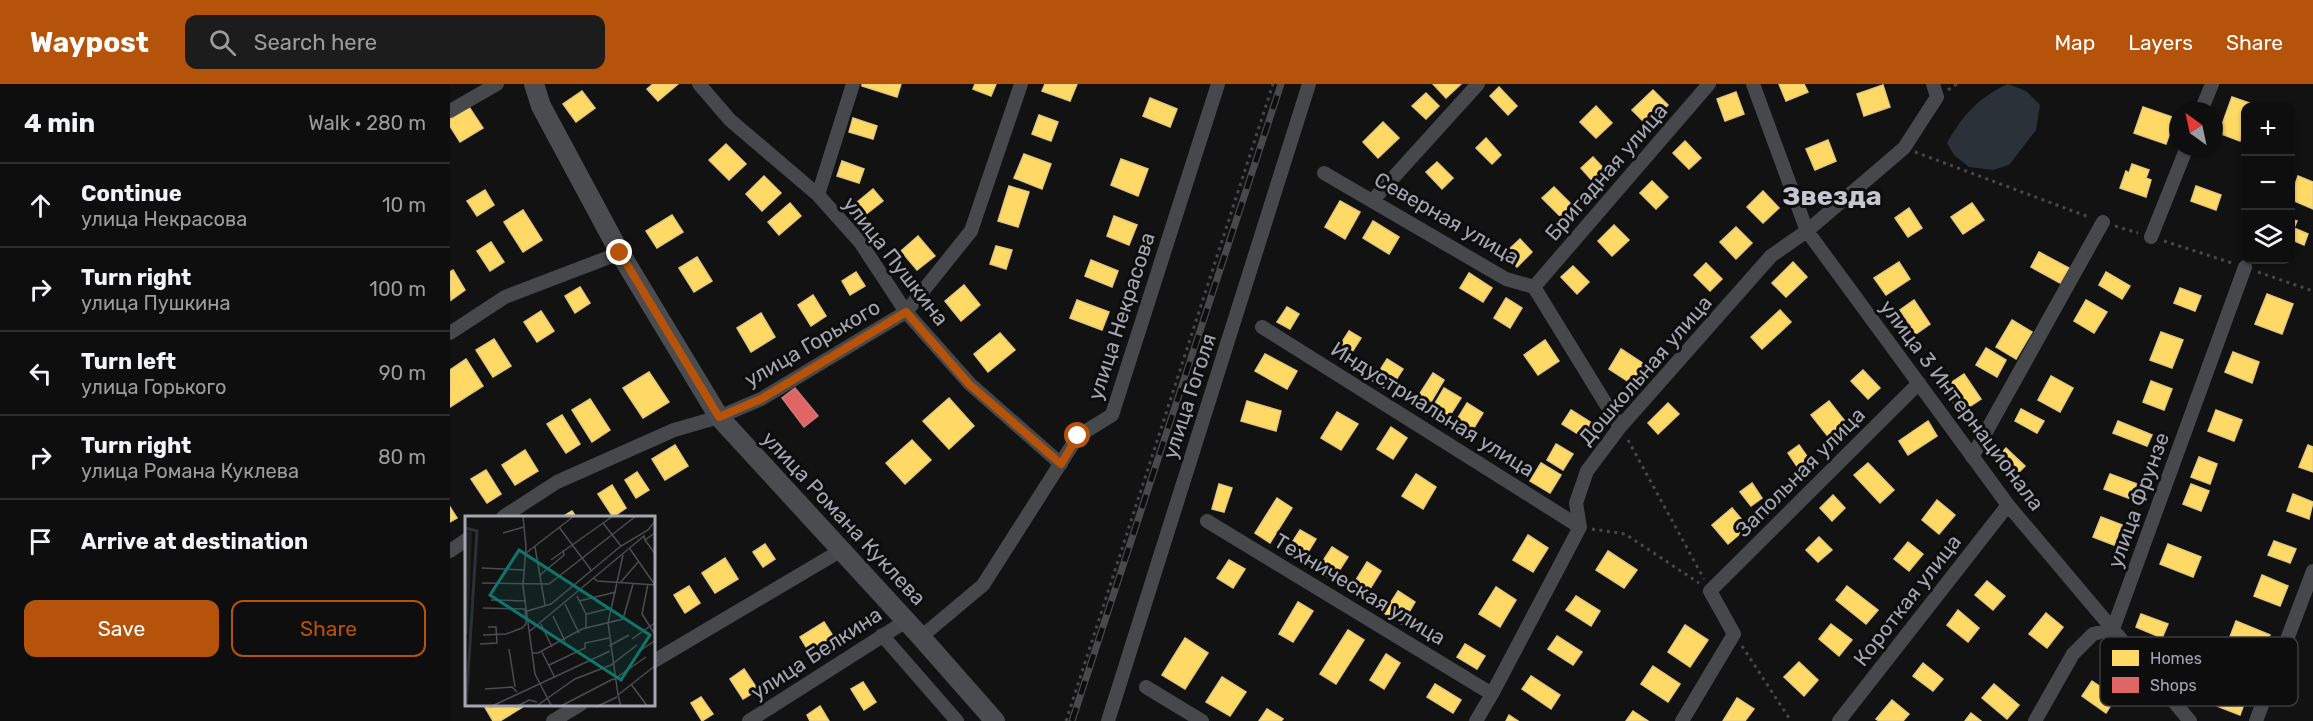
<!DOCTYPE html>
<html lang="en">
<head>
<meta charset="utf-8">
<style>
	:root { --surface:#0e0e0e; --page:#1c1c1c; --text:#f1f3f6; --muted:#9b9c9e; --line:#2e2e2e; --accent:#b45309 }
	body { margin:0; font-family:Rubik,sans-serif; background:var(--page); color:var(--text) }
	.controls { position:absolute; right:18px; top:18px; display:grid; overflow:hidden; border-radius:12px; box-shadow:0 2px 4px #0004 }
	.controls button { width:54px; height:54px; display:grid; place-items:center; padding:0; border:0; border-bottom:2px solid var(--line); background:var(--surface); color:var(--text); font:30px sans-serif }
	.compass { position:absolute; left:1719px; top:18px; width:54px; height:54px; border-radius:50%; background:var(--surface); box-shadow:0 2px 4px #0004; rotate:327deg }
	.stop { position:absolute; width:18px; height:18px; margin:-14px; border:4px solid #b45309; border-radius:50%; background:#fff }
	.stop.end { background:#b45309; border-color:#fff; box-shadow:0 2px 6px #0008 }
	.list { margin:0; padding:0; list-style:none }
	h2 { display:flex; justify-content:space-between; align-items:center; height:78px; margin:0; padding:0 24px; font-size:26px }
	h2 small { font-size:20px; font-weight:400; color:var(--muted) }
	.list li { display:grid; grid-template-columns:39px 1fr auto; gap:18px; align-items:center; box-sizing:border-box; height:84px; padding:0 24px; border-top:2px solid var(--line) }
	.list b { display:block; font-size:22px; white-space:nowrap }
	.list p { margin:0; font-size:20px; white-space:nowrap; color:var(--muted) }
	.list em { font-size:20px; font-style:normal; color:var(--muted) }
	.actions { display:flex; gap:12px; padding:18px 24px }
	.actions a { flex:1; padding:14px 0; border:2px solid var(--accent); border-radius:12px; text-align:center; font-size:21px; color:var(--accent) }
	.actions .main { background:var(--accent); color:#fff }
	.icon { flex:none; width:33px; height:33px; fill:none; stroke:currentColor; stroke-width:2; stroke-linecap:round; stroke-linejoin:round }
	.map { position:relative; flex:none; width:1863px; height:637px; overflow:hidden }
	header { display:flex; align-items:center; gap:36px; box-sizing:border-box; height:84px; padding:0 30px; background:var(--accent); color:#fff }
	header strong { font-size:28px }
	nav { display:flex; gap:33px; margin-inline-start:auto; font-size:21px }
	.search { width:420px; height:54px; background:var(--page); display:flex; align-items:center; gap:15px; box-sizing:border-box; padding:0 21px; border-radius:12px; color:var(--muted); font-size:22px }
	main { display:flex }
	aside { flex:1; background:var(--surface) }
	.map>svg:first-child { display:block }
</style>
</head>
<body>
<header>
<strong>Waypost</strong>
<div class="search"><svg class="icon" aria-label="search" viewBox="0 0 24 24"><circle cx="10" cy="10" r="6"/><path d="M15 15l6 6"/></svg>Search here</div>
<nav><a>Map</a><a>Layers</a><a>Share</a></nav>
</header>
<main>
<aside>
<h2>4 min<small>Walk · 280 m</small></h2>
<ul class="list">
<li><svg class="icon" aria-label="ahead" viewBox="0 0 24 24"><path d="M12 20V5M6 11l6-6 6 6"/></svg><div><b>Continue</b><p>улица Некрасова</p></div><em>10 m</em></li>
<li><svg class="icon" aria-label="right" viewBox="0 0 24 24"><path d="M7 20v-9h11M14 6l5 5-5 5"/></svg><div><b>Turn right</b><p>улица Пушкина</p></div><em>100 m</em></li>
<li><svg class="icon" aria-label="left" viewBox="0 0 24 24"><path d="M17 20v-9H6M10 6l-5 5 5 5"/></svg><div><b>Turn left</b><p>улица Горького</p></div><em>90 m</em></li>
<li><svg class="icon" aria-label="right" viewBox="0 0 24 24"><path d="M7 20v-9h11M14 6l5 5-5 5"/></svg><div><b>Turn right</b><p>улица Романа Куклева</p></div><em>80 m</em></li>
<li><svg class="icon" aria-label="arrive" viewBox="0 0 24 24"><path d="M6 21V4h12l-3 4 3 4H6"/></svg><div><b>Arrive at destination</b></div></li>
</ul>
<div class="actions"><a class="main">Save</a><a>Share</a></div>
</aside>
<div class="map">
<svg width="1863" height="637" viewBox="0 0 1863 637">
	<rect width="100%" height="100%" fill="#121213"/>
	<path fill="#2b3138" d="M1558 0 1576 7 1590 21 1586 46 1559 81 1543 86 1519 83 1504 71 1497 59C1511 33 1530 12 1558 0Z"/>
	<path fill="#ffd966" stroke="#e4ca7d" stroke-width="1.5" d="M203 0H228L208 17 197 5Z
		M412 0H451L447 13 412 2Z
		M525 0H546L541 12 523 5Z
		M595 0H627L620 17 592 7Z
		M983 0H1011L996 14Z
		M1329 0H1354L1358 8 1336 17Z
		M1433 1 1440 23 1414 32 1407 10Z
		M1049 3 1067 22 1058 31 1040 12Z
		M1203 6 1218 21 1210 29 1207 26 1194 38 1182 26Z
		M132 7 145 24 126 38 113 20Z
		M1286 8 1294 30 1275 37 1267 15Z
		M976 9 989 22 976 35 962 22Z
		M1782 13 1808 22H1796V46H1793L1790 57 1769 49Z
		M700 14 727 25 720 43 693 32Z
		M1146 22 1162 39 1146 54 1130 38Z
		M19 23 33 44 10 58 0 42V35Z
		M1693 23 1725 34 1716 60 1684 49Z
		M589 31 608 38 601 57 582 50Z
		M403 34 427 42 423 55 399 48Z
		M933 38 949 54 928 74 913 58Z
		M1036 54 1051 71 1042 80 1026 64Z
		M1378 56 1386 77 1365 86 1356 65Z
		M1235 57 1251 74 1239 85 1223 69Z
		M276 60 296 80 279 96 259 76Z
		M574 70 601 80 592 105 564 94Z
		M1143 73 1158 89 1146 101 1131 84Z
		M671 75 698 85 688 112 661 101Z
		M392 77 414 85 409 99 387 92Z
		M987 78 1003 94 992 105 976 88Z
		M1682 80 1699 86 1696 94 1701 96 1696 113 1670 104 1676 87 1679 89Z
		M314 92 331 109 312 127 296 110Z
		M1848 92 1863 98V125L1840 115Z
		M1202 97 1218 113 1206 125 1190 109Z
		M559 102 579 108 568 143 548 137Z
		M1746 102 1771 111 1766 126 1741 117Z
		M1104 103 1125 124 1113 135 1092 114Z
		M423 105 433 117 415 131 406 119Z
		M35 106 44 121 27 132 17 117Z
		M1313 107 1329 124 1313 139 1297 123Z
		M890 117 910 128 895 155 875 143Z
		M340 119 351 132 329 151 318 138Z
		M1522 119 1534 136 1513 150 1501 133Z
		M1459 124 1472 144 1458 153 1445 134Z
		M73 126 92 156 73 168 54 138Z
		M222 131 233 148 207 164 196 147Z
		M664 132 687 141 679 161 657 152Z
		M1840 135 1847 137 1844 144 1858 150 1854 161 1840 155Z
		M923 137 949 153 939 170 913 154Z
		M1164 141 1179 156 1162 172 1148 157Z
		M1286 143 1302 159 1286 175 1270 158Z
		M468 152 485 172 467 186 451 167Z
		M1070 155 1082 168 1067 183 1054 170Z
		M41 158 54 178 40 187 27 167Z
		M546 162 562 166 556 185 540 180Z
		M1589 168 1619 184 1610 199 1581 183Z
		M247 173 262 197 244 208 229 184Z
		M641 176 668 187 662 203 635 192Z
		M1343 178 1357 193 1336 213 1322 199Z
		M1449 178 1460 195 1436 211 1424 194Z
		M1256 179 1272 195 1260 207 1244 191Z
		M1123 182 1139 198 1127 210 1111 193Z
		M3 186 15 206 1 216 0 188Z
		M406 188 415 202 400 211 392 197Z
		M1656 188 1680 202 1672 215 1649 201Z
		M1019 189 1042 204 1033 218 1010 204Z
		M514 201 530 221 511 237 495 217Z
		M130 203 140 219 125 229 115 212Z
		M1730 204 1751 212 1745 227 1724 219Z
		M1817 210 1843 220 1832 250 1805 240Z
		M363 211 376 232 361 242 348 221Z
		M1056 214 1072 224 1060 244 1044 234Z
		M627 216 659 228 652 246 620 234Z
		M1464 216 1480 240 1466 250 1450 226Z
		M1636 216 1657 228 1644 249 1624 237Z
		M837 223 849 230 840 245 827 238Z
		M1330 226 1341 238 1312 265 1301 253Z
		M91 227 104 247 87 258 74 238Z
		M311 229 325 253 301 268 287 244Z
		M1562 236 1582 248 1566 275 1546 263Z
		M899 247 911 254 897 276 885 269Z
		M1711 248 1733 256 1722 284 1700 276Z
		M550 249 565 266 538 288 524 270Z
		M44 255 61 282 43 293 26 266Z
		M1095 256 1109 277 1088 291 1074 271Z
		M1536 264 1556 276 1547 293 1526 281Z
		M1171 265 1194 280 1182 300 1159 285Z
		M1783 268 1809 278 1802 299 1775 288Z
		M815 270 847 287 837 305 805 287Z
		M16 275 33 302 0 323V286Z
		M937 275 953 285 939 307 923 297Z
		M1413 286 1430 304 1418 315 1401 297Z
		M199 288 219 318 193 334 173 304Z
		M983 289 994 296 981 318 969 311Z
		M1514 290 1531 315 1510 329 1493 304Z
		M1601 292 1623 304 1610 328 1588 316Z
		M1701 297 1722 305 1714 326 1693 318Z
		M994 304 1011 314 997 336 981 326Z
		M499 314 524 342 499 365 473 337Z
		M140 315 160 346 142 358 122 326Z
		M797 317 831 327 826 347 791 337Z
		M1379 317 1398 341 1380 355 1361 331Z
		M1017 319 1033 329 1022 347 1006 337Z
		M1218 319 1229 330 1208 350 1198 339Z
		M1571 325 1594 337 1587 349 1565 337Z
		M1121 326 1145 341 1136 355 1112 340Z
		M1766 326 1792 336 1784 357 1758 347Z
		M887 328 908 340 891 366 871 354Z
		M112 331 130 360 116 369 97 340Z
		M1478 337 1487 352 1458 371 1449 357Z
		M1668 337 1702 351 1697 362 1663 349Z
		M941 343 957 354 943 375 927 365Z
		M462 356 481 376 455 400 436 379Z
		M1106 360 1123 370 1113 386 1097 376Z
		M225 361 238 382 215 396 202 375Z
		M1349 361 1359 375 1348 384 1338 369Z
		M1858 361 1863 363V388L1849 383Z
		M1556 364 1575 382 1564 393 1545 376Z
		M75 366 88 387 65 401 52 381Z
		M1749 373 1767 380 1760 400 1741 393Z
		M1091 379 1111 391 1100 409 1080 397Z
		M1418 379 1444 406 1430 419 1404 391Z
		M36 386 51 410 37 419 21 395Z
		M187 388 199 406 186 414 175 396Z
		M966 390 986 403 973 425 952 412Z
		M1660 390 1687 400 1681 415 1654 405Z
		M1302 399 1312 414 1301 422 1290 408Z
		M769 400 782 404 774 428 762 425Z
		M1741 400 1759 407 1751 427 1733 420Z
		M162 401 176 424 163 433 148 410Z
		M1843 410 1863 418 1859 435 1837 427Z
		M1383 411 1395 424 1382 437 1370 424Z
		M827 414 842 424 820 459 805 449Z
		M1487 416 1505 431 1489 450 1472 436Z
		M0 423 7 434 0 438Z
		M1282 424 1298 443 1278 460 1262 441Z
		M122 427 126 433H112Z
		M1651 433 1672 441 1664 461 1643 453Z
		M850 446 866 455 852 478 836 468Z
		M1078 451 1098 464 1083 488 1063 476Z
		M1369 453 1382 466 1368 478 1356 466Z
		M1824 457 1846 465 1840 479 1818 471Z
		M1458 458 1473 470 1459 487 1444 475Z
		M315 460 325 475 313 483 303 468Z
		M1718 460 1751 473 1743 493 1710 480Z
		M882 463 898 473 883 496 867 486Z
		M1158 467 1187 486 1174 504 1146 486Z
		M275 474 288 495 265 509 252 489Z
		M779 476 795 485 783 504 767 494Z
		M917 478 931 487 915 513 901 504Z
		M1812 491 1838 502 1830 522 1804 512Z
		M1537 497 1555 512 1543 526 1525 511Z
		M239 502 250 519 235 529 224 511Z
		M1397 502 1428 526 1416 540 1386 516Z
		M1046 503 1066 516 1050 543 1029 530Z
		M948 507 965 518 952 540 934 529Z
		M1126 512 1150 527 1141 542 1116 526Z
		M848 518 863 527 843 558 829 550Z
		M1508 526 1529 544 1518 558 1497 541Z
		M1596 529 1613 543 1597 564 1579 550Z
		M1691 530 1718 540 1712 554 1686 543Z
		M1786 537 1820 551 1812 571 1778 558Z
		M374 538 385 555 361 571 350 553Z
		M1381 540 1402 556 1389 572 1369 555Z
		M1235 541 1258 556 1240 583 1218 568Z
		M898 546 914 556 886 600 870 590Z
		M1107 552 1132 568 1123 581 1098 565Z
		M735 554 758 569 735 605 712 591Z
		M1015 560 1035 572 1027 585 1007 573Z
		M936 570 950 579 934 605 920 596Z
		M1349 578 1368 596 1354 612 1334 593Z
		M1473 579 1493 595 1483 607 1463 592Z
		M1203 582 1230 600 1218 618 1191 600Z
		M294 585 308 606 293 615 280 595Z
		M1081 592 1110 611 1101 625 1072 605Z
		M772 593 796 608 780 632 756 618Z
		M1642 597 1666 613 1656 629 1632 612Z
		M413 598 426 618 414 626 401 605Z
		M985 600 1011 616 1003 629 977 613Z
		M1544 600 1569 621 1557 635 1532 614Z
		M1774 603 1797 612 1790 631 1767 622Z
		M251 613 263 630 252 637 241 619Z
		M1287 614 1304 625 1295 637H1273Z
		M1442 616 1459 630 1453 637H1429L1426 635Z
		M33 620H72L74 622 50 637H43Z
		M370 622 379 637H360L357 631Z
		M817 625 833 635 831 637H809Z
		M1183 627 1198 637H1176Z
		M1521 629 1531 637H1515Z
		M1059 631 1068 637H1056Z"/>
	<path fill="#e06666" stroke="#ce797d" stroke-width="1.5" d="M345 304 368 332 354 343 332 314Z"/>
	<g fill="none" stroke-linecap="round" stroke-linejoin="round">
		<path stroke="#48484c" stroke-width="3" stroke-dasharray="3 4.5" stroke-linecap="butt" d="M1498 6 1507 0
			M1465 68 1639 133
			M1665 142 1688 149
			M1714 157 1782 179
			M1808 188 1863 207
			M1178 356 1254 495
			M1142 445 1175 450 1249 499
			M1292 562 1341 637
			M616 637 823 0"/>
		<path stroke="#47484b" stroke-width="14" d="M249 0 280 36 368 111 410 158 456 228 520 300 611 380
			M1303 0 1357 147 1558 421 1740 637
			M0 27 47 0
			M1751 27 1762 0
			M874 89 1056 195 1084 203 1170 343
			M368 111 403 0
			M923 116 1028 0
			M1701 153 1737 63
			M1084 203 1259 0
			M812 243 1130 443
			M0 249 55 213 170 169
			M1522 373 1653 138
			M53 433 107 398 224 346 269 333 311 315 456 228 521 147 571 0
			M757 437 1042 610
			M0 467 16 456
			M432 551 507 637
			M471 553 533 501 628 352 662 331 768 0
			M204 577 390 467
			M696 603 752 637
			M103 637 131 620
			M299 637 456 537
			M658 637 859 0
			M1026 637 1042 610 1130 443 1126 419 1137 387 1170 343 1321 172 1357 147 1454 64 1487 13 1483 0
			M1232 637 1284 550 1260 507 1469 299
			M1389 637 1558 421
			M1585 637 1623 570 1643 550 1663 545 1795 183
			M1806 637 1863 487"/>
		<path stroke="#4b4c4f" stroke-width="20" d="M84 0 91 22 170 169 269 333 471 553 545 637"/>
		<g stroke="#49494c" stroke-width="7">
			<path id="rail" d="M622 637 831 0"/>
		</g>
		<use href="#rail" stroke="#0d0d0e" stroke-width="4.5" stroke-dasharray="14" stroke-linecap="butt"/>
	</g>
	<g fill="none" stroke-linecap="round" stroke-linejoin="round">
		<path stroke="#b45309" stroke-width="8" d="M170 169 269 333 311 315 456 228 519 300 611 380 628 352"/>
	</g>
	<g text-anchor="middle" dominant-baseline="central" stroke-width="6" stroke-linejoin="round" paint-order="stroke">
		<g font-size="21" fill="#a4a6b2" stroke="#0d0d0e">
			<text transform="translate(1156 88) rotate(-49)">Бригадная улица</text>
			<text transform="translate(997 134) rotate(30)">Северная улица</text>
			<text transform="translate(446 177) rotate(52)">улица Пушкина</text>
			<text transform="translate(671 232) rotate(-72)">улица Некрасова</text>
			<text transform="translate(362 259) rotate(-30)">улица Горького</text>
			<text transform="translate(1195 286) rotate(-49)">Дошкольная улица</text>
			<text transform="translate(739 312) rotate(-72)">улица Гоголя</text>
			<text transform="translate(1512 321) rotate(53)">улица 3 Интернационала</text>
			<text transform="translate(983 325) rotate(32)">Индустриальная улица</text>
			<text transform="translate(1350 388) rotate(-45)">Запольная улица</text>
			<text transform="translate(1688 416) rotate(-70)">улица Фрунзе</text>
			<text transform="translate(394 434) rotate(47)">улица Романа Куклева</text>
			<text transform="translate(910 505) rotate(31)">Техническая улица</text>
			<text transform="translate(1457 516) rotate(-52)">Короткая улица</text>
			<text transform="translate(366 569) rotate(-33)">улица Белкина</text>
		</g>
		<g font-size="27" font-weight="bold" fill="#c5c6cf" stroke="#0d0d0e">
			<text x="1382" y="112">Звезда</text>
		</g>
	</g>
	<g transform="translate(15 432)">
		<rect width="190" height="190" fill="#121213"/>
		<path d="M0 15 7 16 3 118H0Z" fill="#1e2420"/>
		<path fill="none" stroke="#2b3138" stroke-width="3" d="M0 12 12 15 1 191"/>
		<path fill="none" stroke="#4c4d53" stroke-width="1.5" d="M58 0 61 31 58 70 70 158 87 191M138 7 156 30M94 11 126 54M38 17 59 11M180 24 191 39M70 31 80 89M165 33 190 69M61 37 109 0M86 44 148 0M17 52 59 54M75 59 99 39 98 34M129 62 132 65 191 69M17 67 84 68 171 0M155 67 174 45M183 68 177 98 191 120M112 80 121 98V112M26 84 61 85M114 85 151 76M100 88 114 117M18 92 60 93M62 95 86 88 156 30 183 14 191 4M122 98 146 92M88 100 100 125M76 108 87 131M65 115 179 20 180 24 191 16M18 119 41 118 57 112 61 108 60 93M167 123 191 106M15 128 32 127 31 111H23M144 130 164 119M44 133 50 171M176 134 191 124M77 136 90 162M67 137H73L117 113 158 103 168 68M84 149 120 132V127L144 122M148 164 181 141M166 168 183 191M20 173 47 171 52 176M153 179 143 107 158 39M25 191 145 135M51 191 64 184 72 186M70 191 110 163 146 149 172 129M94 191 148 163M131 191 152 181M156 191 153 179 191 149"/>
		<path fill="#0f766e" fill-opacity="0.15" stroke="#0f766e" stroke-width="3" d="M54 34 185 119 156 164 25 79Z"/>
		<rect width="190" height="190" fill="none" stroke="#a4a6b2" stroke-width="3"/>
	</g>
	<rect x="1650" y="553" width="198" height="69" rx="9" fill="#0d0d0e" stroke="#3a3b3f" stroke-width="1.5"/>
	<rect x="1662" y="566" width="27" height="16" fill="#ffd966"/>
	<rect x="1662" y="593" width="27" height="16" fill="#e06666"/>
	<g font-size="16" fill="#a4a6b2">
		<text x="1700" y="580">Homes</text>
		<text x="1700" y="607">Shops</text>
	</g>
</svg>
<div class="controls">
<button>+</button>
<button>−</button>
<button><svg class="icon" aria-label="layers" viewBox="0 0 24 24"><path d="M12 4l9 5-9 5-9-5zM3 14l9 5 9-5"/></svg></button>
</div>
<svg class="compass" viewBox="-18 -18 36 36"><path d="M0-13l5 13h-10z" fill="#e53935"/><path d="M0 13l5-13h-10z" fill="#9b9c9e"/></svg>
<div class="stop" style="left:628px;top:352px"></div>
<div class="stop end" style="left:170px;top:169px"></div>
</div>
</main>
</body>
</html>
